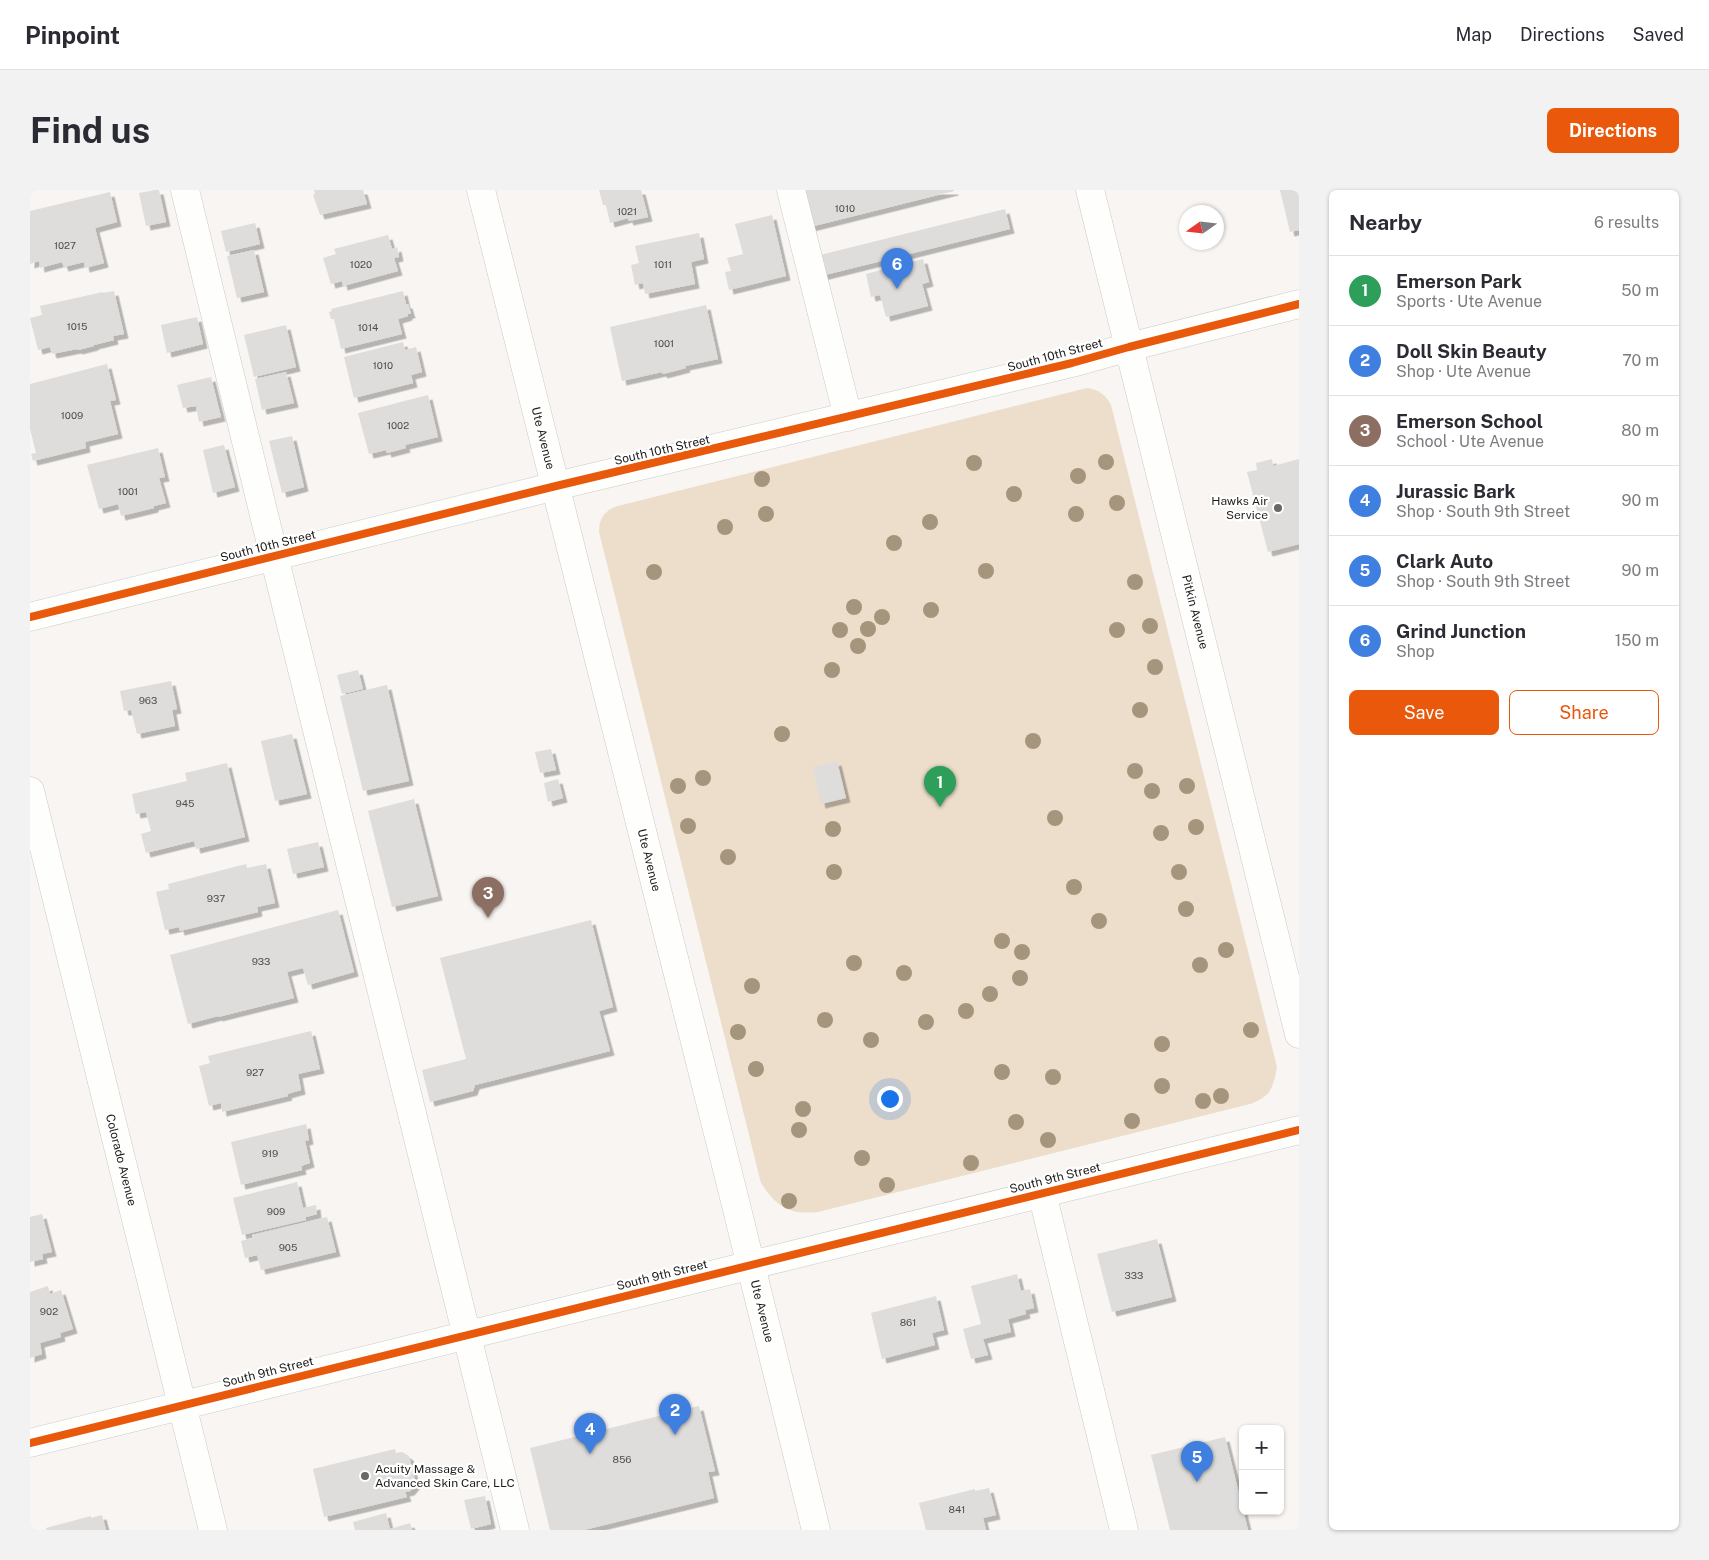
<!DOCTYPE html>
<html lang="en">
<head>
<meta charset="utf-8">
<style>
	:root { --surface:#fff; --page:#f2f2f3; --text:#2b2b33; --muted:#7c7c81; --line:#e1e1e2; --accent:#ea580c }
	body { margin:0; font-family:"Public Sans",sans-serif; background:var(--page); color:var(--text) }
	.controls { position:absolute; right:15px; bottom:15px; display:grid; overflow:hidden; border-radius:8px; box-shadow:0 1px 4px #0004 }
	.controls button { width:45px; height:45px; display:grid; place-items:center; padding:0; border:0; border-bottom:1px solid var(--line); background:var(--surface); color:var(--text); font:25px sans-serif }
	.compass { position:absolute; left:1149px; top:15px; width:45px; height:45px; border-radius:50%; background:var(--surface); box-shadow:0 1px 4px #0004; rotate:256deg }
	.you { position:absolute; left:859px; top:908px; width:18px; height:18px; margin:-12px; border:4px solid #fff; border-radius:50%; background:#1a73e8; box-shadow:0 0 0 8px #1a73e833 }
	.badge { display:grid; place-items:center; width:32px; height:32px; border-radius:50%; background:var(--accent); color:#fff; font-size:16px; font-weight:700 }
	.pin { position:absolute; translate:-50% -41px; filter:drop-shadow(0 1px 2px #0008) }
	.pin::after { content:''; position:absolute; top:26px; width:18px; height:15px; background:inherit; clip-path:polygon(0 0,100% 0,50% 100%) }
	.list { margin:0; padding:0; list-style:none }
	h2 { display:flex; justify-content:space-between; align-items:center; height:65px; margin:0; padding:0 20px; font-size:21px }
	h2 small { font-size:16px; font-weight:400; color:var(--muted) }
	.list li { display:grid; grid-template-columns:32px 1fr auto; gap:15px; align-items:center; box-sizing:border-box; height:70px; padding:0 20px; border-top:1px solid var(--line) }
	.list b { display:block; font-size:19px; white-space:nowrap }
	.list p { margin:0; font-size:16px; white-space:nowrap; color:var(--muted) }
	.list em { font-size:16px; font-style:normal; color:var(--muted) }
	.actions { display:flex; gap:10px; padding:15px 20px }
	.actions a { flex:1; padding:11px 0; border:1px solid var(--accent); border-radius:8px; text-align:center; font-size:18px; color:var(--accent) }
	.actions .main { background:var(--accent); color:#fff }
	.map { position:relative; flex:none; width:1269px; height:1340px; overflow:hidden; border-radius:8px }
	header { display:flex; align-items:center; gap:30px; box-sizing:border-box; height:70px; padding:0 25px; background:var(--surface); border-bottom:1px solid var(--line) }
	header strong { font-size:24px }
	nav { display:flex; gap:28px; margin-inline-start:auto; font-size:18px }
	.intro { display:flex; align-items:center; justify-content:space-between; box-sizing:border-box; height:120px; padding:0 30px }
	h1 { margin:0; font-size:35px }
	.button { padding:12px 22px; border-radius:8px; background:var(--accent); color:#fff; font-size:18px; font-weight:700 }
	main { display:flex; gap:30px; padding:0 30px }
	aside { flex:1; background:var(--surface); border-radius:8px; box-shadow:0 1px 4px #0004 }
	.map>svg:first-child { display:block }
</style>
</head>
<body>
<header>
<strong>Pinpoint</strong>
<nav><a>Map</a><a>Directions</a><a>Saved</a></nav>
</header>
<div class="intro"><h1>Find us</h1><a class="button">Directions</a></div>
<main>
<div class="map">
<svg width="1269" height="1340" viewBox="0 0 1269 1340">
	<defs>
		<filter id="shadow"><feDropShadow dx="4.5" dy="4.5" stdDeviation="0" flood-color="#0004"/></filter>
	</defs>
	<rect width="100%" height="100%" fill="#f8f5f2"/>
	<path fill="#ecdecb" d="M1057 198C1069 200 1075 204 1081 215L1247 877C1243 898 1241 906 1220 914L788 1022C759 1025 747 1017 731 993L569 342C569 328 575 320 588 316Z"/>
	<path fill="#dedddc" filter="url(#shadow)" d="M125 0H129L136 32 116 36 109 3Z
		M284 0H333L337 14 290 25 283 5 285 4Z
		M569 0H611L618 27 599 31 598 28 580 33 576 15H573Z
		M771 0H924V1L780 37Z
		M1250 0H1269V40L1260 42Z
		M80 2 87 32 65 38 74 73 55 78 54 72 34 77 32 72 10 78 9 71 0 74V21Z
		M975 19 980 39 791 86 786 66Z
		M742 25 756 86 699 100 695 82 701 81 697 68 713 64 705 34Z
		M225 33 230 54 196 62 191 41Z
		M669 43 674 69 661 72 665 94 615 104 613 93 605 95 601 75 609 73 605 56Z
		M358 45 362 59 367 57 369 67 364 68 368 81 313 96 312 91 301 94 293 68 306 64 304 59Z
		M224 60 234 102 207 108 197 66Z
		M893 69 899 92 892 94 898 116 856 127 850 105 841 107 836 84Z
		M84 101 94 144 83 146 84 150 64 155V156L48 160 47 159 22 164 20 157 8 160 0 128 12 125 10 116 73 102V103Z
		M373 101 376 114H378L381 124H378V126L368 129 372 144 311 159 304 129H301L299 122 302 121 301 119Z
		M676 115 688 169 655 176 656 178 633 184 632 182 592 191 580 137Z
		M167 127 173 154 137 163 131 135Z
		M256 135 266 177 224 187 214 145Z
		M373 152 375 160 386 157 392 182 381 185 383 193 324 208 314 167Z
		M77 174 86 210 80 211 88 244 55 252 56 258 3 271 1 264 6 263 0 239V194Z
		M256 182 264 213 232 220 225 189Z
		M181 187 191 227 169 232 166 216 153 218 147 195Z
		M398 205 408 247 375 255 376 258 357 263 356 260 339 264 328 223Z
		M262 246 274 297 252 303 239 251Z
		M194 255 205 297 183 303 173 260Z
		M128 258 135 287 129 288 136 313 124 316V318L91 326 88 314 69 319 57 275Z
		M1242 269 1243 276 1269 269V354L1238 362 1217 282 1227 280 1226 273Z
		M328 480 333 499 312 504 307 485Z
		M141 491 147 519 142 520 145 536 107 544 101 520 94 521 90 501Z
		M357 495 379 591 333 601 310 506Z
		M262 544 277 604 245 611 231 551Z
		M521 559 526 580 510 583 505 562Z
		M807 571 816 608 791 614 783 577Z
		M197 573 215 647 166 659 164 651 116 663 111 644 121 641 116 622 106 624 102 604 157 591 155 583Z
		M528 589 533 608 518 612 514 593Z
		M384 609 408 706 362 717 338 621Z
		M288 652 294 677 263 684 257 659Z
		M216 674 217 678 236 674 245 713 227 717 228 722 150 741 149 737 135 740 126 702 139 699 138 694Z
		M308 720 324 782 278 795 273 778 257 782 264 808 188 827V826L158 834 140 765Z
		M561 730 583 817 569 821 580 861 445 895 443 901 400 912 392 880 436 869 410 768Z
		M281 841 290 879 268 884 271 900 257 904 258 906 192 922 191 913 179 916 169 876 180 873 178 866Z
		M276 934 279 950 275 951 280 973 271 976 272 980 211 995 201 952Z
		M267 992 273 1018 286 1015 287 1024 276 1027V1030L212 1045 203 1008Z
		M12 1024 22 1062 12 1064 13 1069 0 1072V1027Z
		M297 1027 306 1062 231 1080 227 1065 215 1068 211 1051 222 1048V1045Z
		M1127 1049 1142 1107 1082 1122 1067 1064Z
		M987 1084 991 1101 1000 1099 1004 1118 995 1120 996 1124 978 1129 981 1142 953 1149 958 1165 941 1169 933 1139 951 1134 941 1096Z
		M18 1096 20 1104 31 1100 43 1139 30 1143 31 1147 10 1153 12 1164 0 1168V1102Z
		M906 1106 914 1140 902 1143 905 1155 852 1169 841 1123Z
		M669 1216 685 1281 678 1282 684 1308 554 1340H520L500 1258Z
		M1195 1247 1218 1340H1140L1121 1265Z
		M365 1259 366 1263 372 1262 379 1266 386 1294 380 1301 375 1302 377 1307 294 1327 283 1279Z
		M959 1298 966 1325 953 1328 956 1340H896L889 1313 945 1299V1301Z
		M455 1306 461 1334 441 1339 434 1310Z
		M356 1323 360 1339 380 1333 382 1340H325L323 1332Z
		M72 1325 76 1340H16V1338L61 1326V1328Z"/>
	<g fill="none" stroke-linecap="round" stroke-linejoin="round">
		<g stroke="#cdcac8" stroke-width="29">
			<path id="minor" d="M155 0 244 366 485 1340
				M761 0 818 227
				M0 427 526 296 1042 173 1099 157 1269 114
				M0 601 183 1340
				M1012 1003 1094 1340
				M0 1253 1269 940"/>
		</g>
		<g stroke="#cdcac8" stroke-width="29">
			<path id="major" d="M451 0 703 1003 786 1340
				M1060 0 1269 844"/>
		</g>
		<use href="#minor" stroke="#fefefd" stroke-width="28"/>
		<use href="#major" stroke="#fefefd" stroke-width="28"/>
		<g stroke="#fff" stroke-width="11">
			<path id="cycleway" d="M0 427 526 296 1042 173 1099 157 1269 114
				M0 1253 1269 940"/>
		</g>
		<use href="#cycleway" stroke="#e8590c" stroke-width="8"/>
	</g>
	<g fill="#a6957d">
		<circle cx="1076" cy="272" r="8"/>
		<circle cx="944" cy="273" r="8"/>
		<circle cx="1048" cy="286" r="8"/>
		<circle cx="732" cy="289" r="8"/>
		<circle cx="984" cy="304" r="8"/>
		<circle cx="1087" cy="313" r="8"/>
		<circle cx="736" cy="324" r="8"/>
		<circle cx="1046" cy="324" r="8"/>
		<circle cx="900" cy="332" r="8"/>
		<circle cx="695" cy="337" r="8"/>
		<circle cx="864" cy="353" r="8"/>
		<circle cx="956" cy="381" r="8"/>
		<circle cx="624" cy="382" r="8"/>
		<circle cx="1105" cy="392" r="8"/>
		<circle cx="824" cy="417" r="8"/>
		<circle cx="901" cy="420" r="8"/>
		<circle cx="852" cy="427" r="8"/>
		<circle cx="1120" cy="436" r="8"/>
		<circle cx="838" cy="439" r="8"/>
		<circle cx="810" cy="440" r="8"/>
		<circle cx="1087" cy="440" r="8"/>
		<circle cx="828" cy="456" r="8"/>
		<circle cx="1125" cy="477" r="8"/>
		<circle cx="802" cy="480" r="8"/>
		<circle cx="1110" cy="520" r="8"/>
		<circle cx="752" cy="544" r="8"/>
		<circle cx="1003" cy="551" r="8"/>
		<circle cx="1105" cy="581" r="8"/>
		<circle cx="673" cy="588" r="8"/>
		<circle cx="648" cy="596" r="8"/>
		<circle cx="1157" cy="596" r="8"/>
		<circle cx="1122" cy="601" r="8"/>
		<circle cx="1025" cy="628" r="8"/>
		<circle cx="658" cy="636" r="8"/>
		<circle cx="1166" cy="637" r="8"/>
		<circle cx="803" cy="639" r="8"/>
		<circle cx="1131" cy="643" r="8"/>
		<circle cx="698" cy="667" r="8"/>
		<circle cx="804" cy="682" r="8"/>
		<circle cx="1149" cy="682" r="8"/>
		<circle cx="1044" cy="697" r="8"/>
		<circle cx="1156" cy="719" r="8"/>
		<circle cx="1069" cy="731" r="8"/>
		<circle cx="972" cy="751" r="8"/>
		<circle cx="1196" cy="760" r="8"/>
		<circle cx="992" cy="762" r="8"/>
		<circle cx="824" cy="773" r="8"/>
		<circle cx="1170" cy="775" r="8"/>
		<circle cx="874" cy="783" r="8"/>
		<circle cx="990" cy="788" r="8"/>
		<circle cx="722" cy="796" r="8"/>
		<circle cx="960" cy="804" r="8"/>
		<circle cx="936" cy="821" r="8"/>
		<circle cx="795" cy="830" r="8"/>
		<circle cx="896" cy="832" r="8"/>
		<circle cx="1221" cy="840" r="8"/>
		<circle cx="708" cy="842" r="8"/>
		<circle cx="841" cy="850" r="8"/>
		<circle cx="1132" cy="854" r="8"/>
		<circle cx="726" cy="879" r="8"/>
		<circle cx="972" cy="882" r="8"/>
		<circle cx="1023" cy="887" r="8"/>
		<circle cx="1132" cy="896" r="8"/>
		<circle cx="1191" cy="906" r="8"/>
		<circle cx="1173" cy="911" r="8"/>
		<circle cx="773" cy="919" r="8"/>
		<circle cx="1102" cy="931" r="8"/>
		<circle cx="986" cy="932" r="8"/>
		<circle cx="769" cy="940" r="8"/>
		<circle cx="1018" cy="950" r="8"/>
		<circle cx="832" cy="968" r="8"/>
		<circle cx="941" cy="973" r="8"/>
		<circle cx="857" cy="995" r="8"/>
		<circle cx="759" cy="1011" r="8"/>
	</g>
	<g fill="#6a6866" stroke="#fff" stroke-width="2">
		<circle cx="1248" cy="318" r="5"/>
		<circle cx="335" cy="1286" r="5"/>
	</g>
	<g text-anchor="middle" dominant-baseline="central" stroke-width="4.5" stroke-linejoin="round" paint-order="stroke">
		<g font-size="10" fill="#4f4d4c">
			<text x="815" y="18">1010</text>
			<text x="597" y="21">1021</text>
			<text x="35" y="55">1027</text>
			<text x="331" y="74">1020</text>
			<text x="633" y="74">1011</text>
			<text x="47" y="136">1015</text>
			<text x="338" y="137">1014</text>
			<text x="634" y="153">1001</text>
			<text x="353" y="175">1010</text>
			<text x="42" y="225">1009</text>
			<text x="368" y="235">1002</text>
			<text x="98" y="301">1001</text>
			<text x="118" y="510">963</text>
			<text x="155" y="613">945</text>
			<text x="186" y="708">937</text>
			<text x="231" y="771">933</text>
			<text x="225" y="882">927</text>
			<text x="240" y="963">919</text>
			<text x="246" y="1021">909</text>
			<text x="258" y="1057">905</text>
			<text x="1104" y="1085">333</text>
			<text x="19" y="1121">902</text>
			<text x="878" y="1132">861</text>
			<text x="592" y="1269">856</text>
			<text x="927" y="1319">841</text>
		</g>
		<g font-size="12" fill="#1e1c1a" stroke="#fff">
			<text transform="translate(1025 165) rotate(-15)">South 10th Street</text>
			<text transform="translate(513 248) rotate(76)">Ute Avenue</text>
			<text transform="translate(632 260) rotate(-13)">South 10th Street</text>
			<text transform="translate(238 356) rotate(-14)">South 10th Street</text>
			<text transform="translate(1165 422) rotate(76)">Pitkin Avenue</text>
			<text transform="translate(619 670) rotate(76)">Ute Avenue</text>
			<text transform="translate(91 970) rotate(76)">Colorado Avenue</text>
			<text transform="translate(1025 988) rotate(-14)">South 9th Street</text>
			<text transform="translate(632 1085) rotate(-14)">South 9th Street</text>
			<text transform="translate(732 1121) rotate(76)">Ute Avenue</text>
			<text transform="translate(238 1182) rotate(-14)">South 9th Street</text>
		</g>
		<g font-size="12" fill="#1e1c1a" stroke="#fff" text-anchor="end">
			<text x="1238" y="311">Hawks Air<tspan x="1238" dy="14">Service</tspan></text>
			<text x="345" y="1279" text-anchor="start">Acuity Massage &amp;<tspan x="345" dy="14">Advanced Skin Care, LLC</tspan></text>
		</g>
	</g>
</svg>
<div class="controls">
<button>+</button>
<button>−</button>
</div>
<svg class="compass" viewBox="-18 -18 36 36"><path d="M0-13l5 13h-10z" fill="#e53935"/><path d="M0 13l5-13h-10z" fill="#7c7c81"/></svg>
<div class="you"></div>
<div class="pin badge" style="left:910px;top:617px;background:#2e9e5b">1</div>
<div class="pin badge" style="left:645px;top:1245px;background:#3f7fe0">2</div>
<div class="pin badge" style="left:458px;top:728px;background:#8d6e63">3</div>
<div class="pin badge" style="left:560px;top:1264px;background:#3f7fe0">4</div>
<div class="pin badge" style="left:1167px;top:1292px;background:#3f7fe0">5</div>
<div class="pin badge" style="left:867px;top:99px;background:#3f7fe0">6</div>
</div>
<aside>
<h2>Nearby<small>6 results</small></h2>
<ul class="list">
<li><span class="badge" style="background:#2e9e5b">1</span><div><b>Emerson Park</b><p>Sports · Ute Avenue</p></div><em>50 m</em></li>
<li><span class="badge" style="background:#3f7fe0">2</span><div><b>Doll Skin Beauty</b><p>Shop · Ute Avenue</p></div><em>70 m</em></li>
<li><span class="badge" style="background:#8d6e63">3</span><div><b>Emerson School</b><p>School · Ute Avenue</p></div><em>80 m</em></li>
<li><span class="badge" style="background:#3f7fe0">4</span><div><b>Jurassic Bark</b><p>Shop · South 9th Street</p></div><em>90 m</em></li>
<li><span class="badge" style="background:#3f7fe0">5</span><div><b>Clark Auto</b><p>Shop · South 9th Street</p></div><em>90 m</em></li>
<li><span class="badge" style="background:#3f7fe0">6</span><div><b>Grind Junction</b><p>Shop</p></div><em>150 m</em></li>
</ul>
<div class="actions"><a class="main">Save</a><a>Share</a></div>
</aside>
</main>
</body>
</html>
